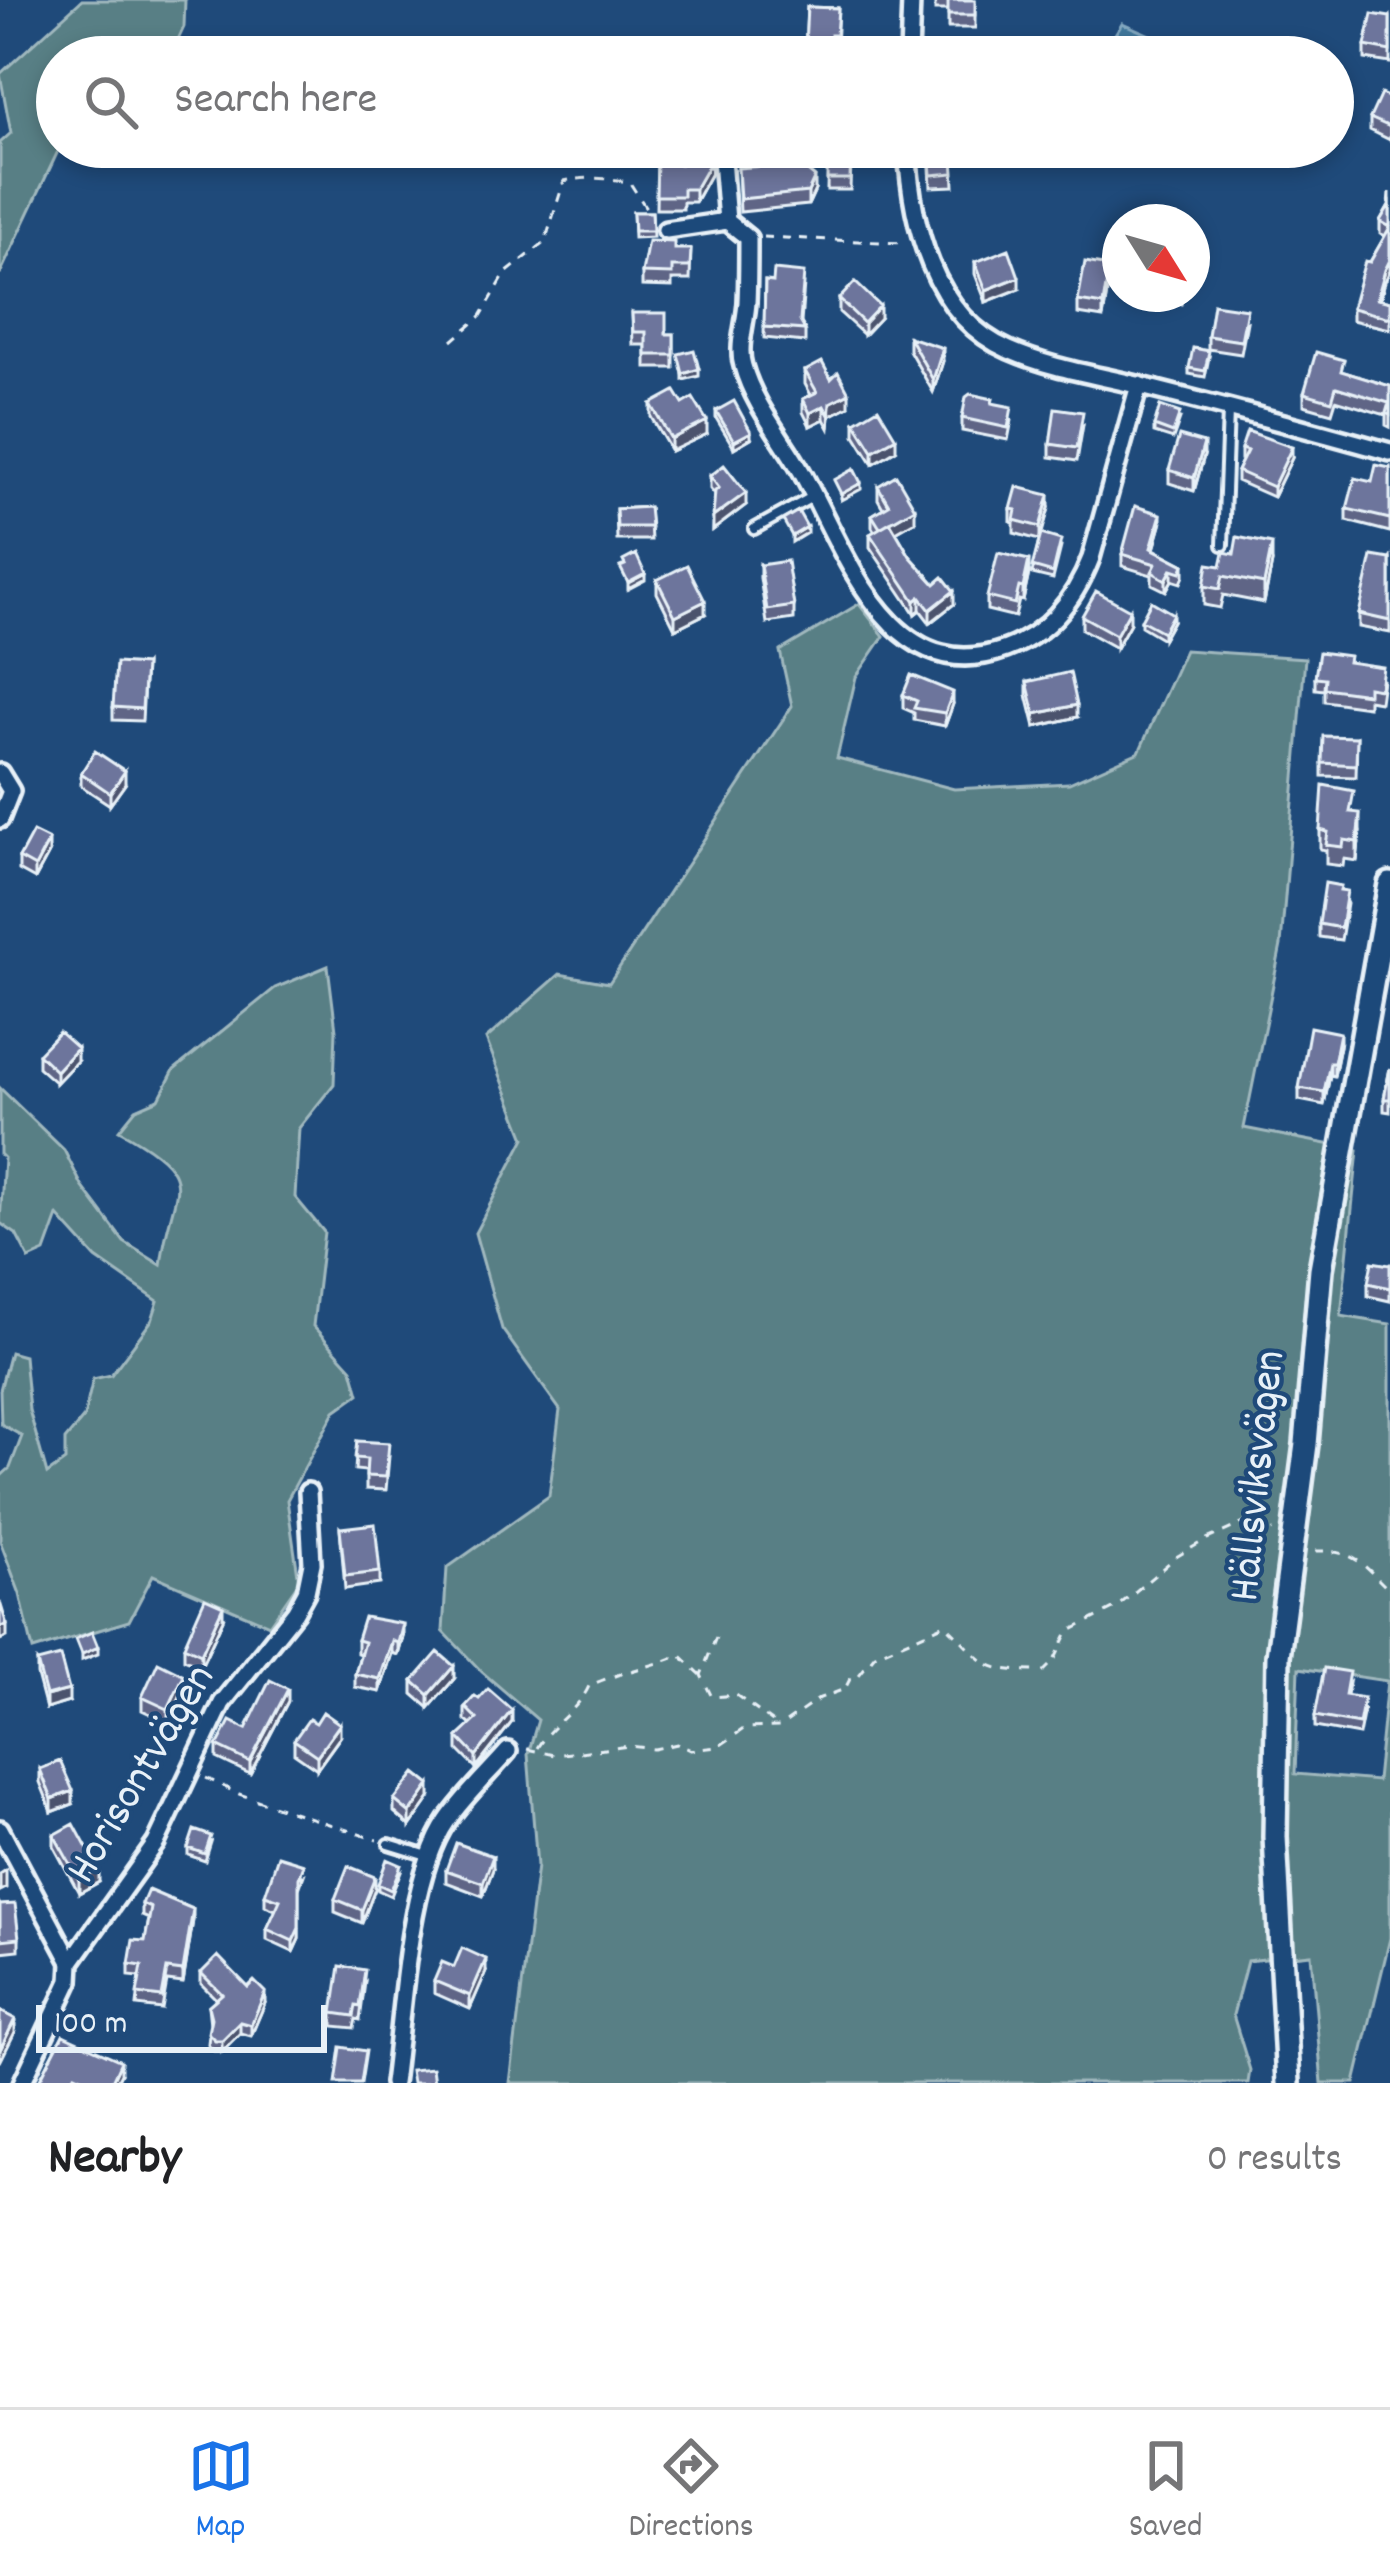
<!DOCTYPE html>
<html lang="en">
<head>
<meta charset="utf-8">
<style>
	:root { --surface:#fff; --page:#f2f2f2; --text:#202124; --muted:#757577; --line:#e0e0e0; --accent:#1a73e8 }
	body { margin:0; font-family:Dekko,sans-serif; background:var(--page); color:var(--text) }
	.compass { position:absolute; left:1102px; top:204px; width:108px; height:108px; border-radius:50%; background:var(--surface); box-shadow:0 6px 18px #0003; rotate:127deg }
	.scale { position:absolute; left:36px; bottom:30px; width:291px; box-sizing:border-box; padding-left:12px; border:6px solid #e8f1f8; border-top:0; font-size:33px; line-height:42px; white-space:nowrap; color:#e8f1f8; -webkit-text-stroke:9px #1f4a7a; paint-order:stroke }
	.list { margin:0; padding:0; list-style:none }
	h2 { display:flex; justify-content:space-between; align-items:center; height:156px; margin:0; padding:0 48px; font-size:51px }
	h2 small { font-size:39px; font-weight:400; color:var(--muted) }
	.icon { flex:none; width:66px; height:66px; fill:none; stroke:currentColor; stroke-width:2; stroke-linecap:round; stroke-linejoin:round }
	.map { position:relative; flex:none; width:1390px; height:2083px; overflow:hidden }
	.search { position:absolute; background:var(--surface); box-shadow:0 6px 18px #0003; left:36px; right:36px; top:36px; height:132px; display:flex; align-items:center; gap:30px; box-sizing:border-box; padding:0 42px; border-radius:66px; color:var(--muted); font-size:45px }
	.sheet { height:324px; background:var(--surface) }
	nav { display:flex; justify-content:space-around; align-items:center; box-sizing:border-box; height:168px; border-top:3px solid var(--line); background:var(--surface); font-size:33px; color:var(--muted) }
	nav a { display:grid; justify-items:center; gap:6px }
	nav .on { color:var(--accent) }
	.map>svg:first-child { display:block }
</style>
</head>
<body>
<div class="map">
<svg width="1390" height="2083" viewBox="0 0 1390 2083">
	<rect width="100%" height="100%" fill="#1f4a7a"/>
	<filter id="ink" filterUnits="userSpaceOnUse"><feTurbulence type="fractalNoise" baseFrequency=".00833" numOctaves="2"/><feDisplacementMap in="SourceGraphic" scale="24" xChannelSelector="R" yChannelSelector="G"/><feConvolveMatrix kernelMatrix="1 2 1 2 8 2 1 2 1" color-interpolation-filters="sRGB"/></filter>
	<g filter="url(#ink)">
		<path fill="#597f85" stroke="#a0b8be" stroke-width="3" fill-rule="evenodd" d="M82 0H185L184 27 170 57H57L60 147 0 274V143L11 133 0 74Z
			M859 604 884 636 856 677 837 758 954 789 1069 783 1139 752 1185 650 1305 658 1281 945 1244 1128 1358 1150 1341 1316 1390 1324V1938L1355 2083H1322L1311 1954 1247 1961 1233 2015 1250 2070 1248 2083H510L537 1866 528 1754 538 1720 482 1672 443 1631 447 1568 549 1496 560 1410 502 1329 475 1233 525 1138 486 1039 560 974 609 983 792 706 780 651ZM1299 1668 1387 1681 1377 1781 1295 1774Z
			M328 966 336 1030 334 1084 299 1128 295 1197 324 1232 313 1326 352 1369 359 1394 335 1411 287 1500 299 1582 269 1625 153 1575 129 1621 33 1650 20 1594 0 1541V1477L10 1468 22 1436 1 1424 0 1390 10 1352 24 1356 29 1410 47 1474 65 1461V1440L84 1417 93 1379 111 1375 152 1320 158 1301 96 1258 58 1216 45 1252 29 1259 16 1234 0 1223 4 1158 0 1154V1088L64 1150 82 1186 124 1242 161 1265C170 1185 208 1180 119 1130L136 1109 159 1099 174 1070 275 988Z"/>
		<path fill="#3f779b" stroke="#83a8c0" stroke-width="3" d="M1122 23 1152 36 1194 38 1184 57H1113L1109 44Z"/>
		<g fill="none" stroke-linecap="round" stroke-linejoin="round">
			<g stroke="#e8f1f8" stroke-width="16">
				<path id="lane" d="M754 529 814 496
					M1223 545 1228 411
					M389 1844 428 1856"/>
			</g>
			<g stroke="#e8f1f8" stroke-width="24">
				<path id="street" d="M909 57 911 0
					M721 147 727 221 748 238C748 259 748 281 747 302 746 322 737 347 743 366 753 403 782 438 801 471 845 549 889 692 1006 649 1049 633 1075 599 1091 558L1139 385
					M907 147C911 221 932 317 1009 350 1052 369 1097 375 1141 386 1224 407 1308 429 1390 452
					M666 230 727 221
					M0 773 11 791 0 819
					M0 1829 71 1962 70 1981 22 2083
					M71 1962 156 1843 222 1703 295 1612 306 1592 312 1563 308 1492
					M393 2083C403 2012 407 1879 447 1821 464 1796 488 1774 508 1751"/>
			</g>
			<g stroke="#e8f1f8" stroke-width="30">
				<path id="secondary" d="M1288 2083 1275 1837 1278 1656 1306 1444 1321 1269 1390 884"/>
			</g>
			<path stroke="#e8f1f8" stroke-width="3" stroke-dasharray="9 9" stroke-linecap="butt" d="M763 237 903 243
				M452 341 481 316 506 273 545 242 564 181C584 177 610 177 630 183L648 211
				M1315 1551C1356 1550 1362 1564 1390 1591
				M716 1637 701 1675 712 1697 736 1695 778 1726
				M537 1748C552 1723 578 1711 589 1686 618 1672 650 1668 680 1655L701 1675
				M527 1749 554 1755 630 1746 654 1749 677 1744 691 1750 718 1747 745 1728 779 1727 820 1698 845 1689 851 1677 859 1675 875 1655 945 1624C990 1667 979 1671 1044 1671L1054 1661 1068 1632 1117 1607 1176 1557 1207 1539 1251 1520 1273 1531
				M206 1778 239 1794 377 1840"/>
			<use href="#lane" stroke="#1f4a7a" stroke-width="8"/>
			<use href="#street" stroke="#1f4a7a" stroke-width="15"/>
			<use href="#secondary" stroke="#1f4a7a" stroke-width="21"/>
		</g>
		<path fill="#5e6586" stroke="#e8f1f8" stroke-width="3" d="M935 0H975V28H948V10H935Z
			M807 7 838 8 836 48H831V57H805Z
			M1390 17V63L1365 59V46Z
			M1390 98V140L1370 130V118Z
			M828 147H872V161L851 162 850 190H827Z
			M929 147H952L954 186 931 187Z
			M657 160 711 173 695 202H683V209H656Z
			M738 168 815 190 808 205 740 212Z
			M1390 192V271L1385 281 1380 300 1390 302V329L1352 320V308L1370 262 1385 236 1380 233V221L1389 205Z
			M633 212H652L653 237 634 238Z
			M674 249H691L690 280H672V287L642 286V273Z
			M975 262 1019 289 986 302 975 274Z
			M1109 279 1103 318 1078 314V301Z
			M765 281 804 284 801 323 805 330V342L764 338Z
			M1143 294H1183L1181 304Z
			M839 299 880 318 864 335 839 312Z
			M632 313 666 334H674V368H646V345H633Z
			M1247 322 1241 354 1208 349V336Z
			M909 337 943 361 933 392 909 350Z
			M1209 357 1205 377 1189 374V368Z
			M805 371 831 379 849 406 830 416 829 428 824 419 810 426 803 412V399L811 395 805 384Z
			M1344 372 1390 386V427L1386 425V415L1336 400 1332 413 1304 405V393Z
			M651 404H683L707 434 671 451 651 417Z
			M993 404 1012 420 1008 440 962 431V418Z
			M716 411 751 438 734 448 716 418Z
			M1180 419 1173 439 1154 433V426Z
			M855 422 896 450 873 464 855 435Z
			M1083 425 1077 461 1050 457V444Z
			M1241 449 1292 458 1273 497 1237 481V471L1243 459H1241Z
			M1204 456 1194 491 1169 483V470Z
			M1390 468V532L1347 521V509Z
			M710 476 746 505 713 530 715 495 710 489Z
			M878 486 915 521 896 532 910 556 954 604 930 623 920 610 915 614 870 547V534L875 532 872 527V515L883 508 878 499Z
			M649 507 651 540H617L616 509Z
			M1049 508 1041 534 1061 547 1053 579 1032 574 1039 540 1014 533V523L1011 522V509Z
			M1161 525 1154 549 1184 565V576L1181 583 1172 580 1166 591 1152 584V575L1122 566V554Z
			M1390 559V633L1359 627V614Z
			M1272 563 1264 603 1223 595 1220 608 1204 605V586L1221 566Z
			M760 565 794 606V619L767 623 760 578Z
			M1029 573 1023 601 1019 600 1015 617 987 610V597Z
			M657 580 705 614 675 629 657 593Z
			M1082 616 1130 623 1116 648 1082 629Z
			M1141 620 1173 621 1163 639 1141 626Z
			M1349 662 1383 680 1380 702 1368 700V707L1324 701V690L1315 689V677Z
			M145 665 142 721 113 720V707Z
			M1027 682 1077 717 1035 727 1027 695Z
			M903 695 953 704 945 726 914 720V713L903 708Z
			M1357 737 1356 777 1322 776V763Z
			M81 773 125 784 110 805 81 786Z
			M1353 812 1360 832 1357 861 1344 859 1343 866 1326 864V850L1320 849V830Z
			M49 853 35 879 19 870V858Z
			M1341 891 1347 904 1341 940 1319 937V924Z
			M1340 1046 1334 1076 1330 1075 1324 1105 1299 1100V1088Z
			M38 1054 77 1061 56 1083 38 1067Z
			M1390 1068V1112L1384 1111V1099Z
			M1390 1265V1301L1368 1296V1283Z
			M357 1441 389 1456 386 1490 366 1489V1471L355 1470Z
			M340 1528 380 1572V1584L345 1589Z
			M223 1619 201 1666 184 1659V1646Z
			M403 1637 398 1655 392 1653 380 1692 355 1687V1674L360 1654 357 1653V1640Z
			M37 1662 69 1702 46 1709 37 1675Z
			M454 1679 429 1708 413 1694V1681Z
			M1349 1683 1347 1695 1364 1709 1359 1735 1315 1727V1716Z
			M184 1688 168 1722 142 1710V1697Z
			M479 1699 512 1722 476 1768 458 1750V1737L471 1725 465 1720V1707Z
			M288 1701 250 1774 217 1758V1746L246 1729Z
			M340 1737 317 1769 294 1753V1740Z
			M40 1769 73 1804 52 1812 40 1782Z
			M430 1798 410 1826 394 1812V1800Z
			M54 1835 99 1882 79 1893 54 1847Z
			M211 1842 205 1861 188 1855V1848Z
			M493 1869 483 1896 446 1882V1870Z
			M401 1871 391 1896 378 1890V1884Z
			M304 1875 299 1889V1939L293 1952 267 1940V1929L276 1910 265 1906V1895Z
			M375 1889 362 1923 335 1912V1899Z
			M142 1904 193 1920 183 1983 167 1981 162 2009 137 2006 140 1977 129 1976V1964L145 1941 149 1919 142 1916Z
			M0 1905 19 1938V1950L0 1952Z
			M454 1967 486 1972 470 2009 434 1993V1981Z
			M201 1973 265 2003 251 2036 240 2033 222 2051H215L208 2044 210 2024 208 2006 216 1999 201 1984Z
			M365 1982 360 2020 356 2019 354 2028 333 2026V2013Z
			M63 2035 121 2073 116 2083H38Z"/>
		<path fill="#4c526d" stroke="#e8f1f8" stroke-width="3" d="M711 161V173L695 202V189Z
			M815 177V190L808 205V192Z
			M1390 260V271L1385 281 1377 311V299L1385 270Z
			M1109 266V279L1103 318V305Z
			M1019 277V289L986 302V290Z
			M880 306V318L864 335V323Z
			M943 348V361L933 392V380Z
			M699 369V376L683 380V374Z
			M849 393V406L830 416 829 428 830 403Z
			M824 406V419L810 426V413Z
			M707 421V434L671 451V439Z
			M751 432V438L734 448V441Z
			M896 438V450L873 464V451Z
			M1204 443V456L1194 491V478Z
			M1292 447V458L1273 497V487Z
			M861 483V489L841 500V494Z
			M746 493V505L713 530V517Z
			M1049 495V508L1040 540V527Z
			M915 508V521L880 541V528Z
			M1161 514V525L1151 559V548Z
			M807 527V533L792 542V536Z
			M1272 544V563L1264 603V584Z
			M1029 560V573L1023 601V588Z
			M1172 569V580L1166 591V580Z
			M645 574V580L628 589V583Z
			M954 591V604L930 623V610Z
			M920 597V610L915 614V601Z
			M705 601V614L675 629V616Z
			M1130 610V623L1116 648V635Z
			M1173 614V621L1163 639V632Z
			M953 692V704L945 726V713Z
			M1077 705V717L1035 727V714Z
			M125 771V784L110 805V793Z
			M1360 813V832L1357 861V842Z
			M49 840V853L35 879V867Z
			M1340 1033V1046L1334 1076V1063Z
			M77 1048V1061L56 1083V1071Z
			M1330 1063V1075L1324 1105V1092Z
			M223 1606V1619L201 1666V1654Z
			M403 1624V1637L398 1655V1643Z
			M7 1625V1637L0 1640V1627Z
			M392 1641V1653L380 1692V1679Z
			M98 1647V1654L82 1660V1654Z
			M454 1666V1679L429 1708V1695Z
			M184 1675V1688L168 1722V1709Z
			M288 1689V1701L250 1774V1762Z
			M69 1690V1702L46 1709V1696Z
			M512 1710V1722L476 1768V1756Z
			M340 1724V1737L317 1769V1756Z
			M430 1785V1798L410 1826V1813Z
			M73 1791V1804L52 1812V1799Z
			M493 1856V1869L483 1896V1883Z
			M6 1870V1888L0 1891V1874Z
			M99 1870V1882L79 1893V1880Z
			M375 1877V1889L362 1923V1910Z
			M193 1909V1920L183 1983V1971Z
			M299 1928V1939L293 1952V1941Z
			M486 1959V1972L470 2009V1996Z
			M265 1992V2003L251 2036V2025Z
			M15 2019V2032L0 2062V2050Z
			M240 2022V2033L222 2051V2040Z
			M121 2061V2073L116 2083H111Z"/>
		<path fill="#6d759c" stroke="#e8f1f8" stroke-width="3" d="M948 0H975V15H948Z
			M807 7 838 8 836 35H831V46L805 45Z
			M1372 14 1390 17V51L1365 46Z
			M1381 94 1390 98V127L1370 118Z
			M690 147H695L711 156V161L695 189H683V196H656L657 160 680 164Z
			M828 147H872V150L851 151 850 179H827Z
			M929 147H952L954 173 931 175Z
			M786 153 815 177 808 192 740 199 738 168 776 165Z
			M1390 204V260L1385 270 1377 299 1390 302V318L1352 308 1365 261 1370 262 1390 227 1380 221Z
			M633 212H652L653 231H634Z
			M648 241 674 242V249H691L690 267H672V274L642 273Z
			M1009 249 1019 277 986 290 975 262Z
			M1085 262 1109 266 1103 305 1078 301Z
			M774 270 804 273 800 321 805 330 764 327 765 281 773 282Z
			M855 282 880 306 864 323 839 299Z
			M1213 304 1247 309 1241 341 1208 336Z
			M632 313H666V334H674V355H646V332H633Z
			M909 337 943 348 933 380Z
			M1193 348 1209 351 1205 371 1189 368Z
			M694 350 699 369 683 374 678 354Z
			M1316 352 1344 360 1341 371 1390 386V415L1386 413 1389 403 1336 387 1332 401 1304 393Z
			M822 362 831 379 838 372 849 393 830 403 829 415 824 406 810 413 803 399 817 392 805 371Z
			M675 391 683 404 693 398 707 421 671 439 651 404Z
			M970 394 993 399 992 403 1012 407 1008 428 962 418 966 397Z
			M734 401 751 432 734 441 716 411Z
			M1160 406 1180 413 1173 433 1154 426Z
			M878 408 896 438 873 451 855 422Z
			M1055 408 1083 412 1077 448 1050 444Z
			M1247 431 1292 447 1273 487 1237 471 1247 451 1241 449Z
			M1179 436 1204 443 1194 478 1169 470Z
			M724 465 746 493 713 517 715 491 719 488 710 476Z
			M1376 465 1390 468V519L1347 509 1355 478 1372 482Z
			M854 469 861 483 841 494 834 480Z
			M896 475 915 508 880 528 872 515 889 505 878 486Z
			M1017 487 1049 495 1040 527 1014 520 1016 510 1011 509Z
			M1135 506 1161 514 1151 548 1184 565 1181 572 1172 569 1166 580 1152 572 1156 564 1122 554Z
			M649 507 651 527H617L616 509Z
			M798 511 807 527 792 536 783 520Z
			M890 522 910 556 935 584 943 577 954 591 930 610 920 597 915 601 870 534Z
			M1041 534 1061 540 1053 573 1032 567Z
			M1237 537 1272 544 1264 584 1223 576 1220 589 1204 586 1208 564 1221 566 1224 552 1234 554Z
			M998 553 1029 560 1023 588 1019 587 1015 604 987 597Z
			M636 554 645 574 628 583 620 567 625 565 623 561Z
			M1372 556 1390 559V621L1359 614Z
			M787 561 794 606 767 610 760 565Z
			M687 565 705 601 675 616 657 580Z
			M1096 591 1130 610 1116 635 1082 616Z
			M1151 601 1173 614 1163 632 1141 620Z
			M1319 652 1349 656 1348 662 1383 667 1380 689 1368 687V694L1324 688 1325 678 1315 677Z
			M116 663 145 665 142 709 113 707Z
			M1070 672 1077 705 1035 714 1027 682Z
			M911 675 953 692 945 713 914 708 917 701 903 695Z
			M1323 736 1357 737 1356 765 1322 763Z
			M95 751 125 771 110 793 81 773Z
			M1323 785 1354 791 1350 812 1360 813 1357 842 1344 840 1343 847 1326 845 1328 832 1320 830Z
			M33 832 49 840 35 867 19 858Z
			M1325 883 1341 886 1340 890 1347 891 1341 928 1319 924Z
			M1310 1027 1340 1033 1334 1063H1330L1324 1092 1299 1088Z
			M59 1032 77 1048 56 1071 38 1054Z
			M1390 1068V1099H1384Z
			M1372 1262 1390 1265V1288L1368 1283Z
			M357 1441 389 1443 386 1477 366 1476 367 1459 355 1458Z
			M375 1524 380 1572 345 1576 340 1528Z
			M205 1598 223 1606 201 1654 184 1646Z
			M0 1602 7 1625 0 1627Z
			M364 1617 403 1624 398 1643 392 1641 380 1679 355 1674 364 1642 357 1640Z
			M92 1632 98 1647 82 1654 76 1639Z
			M438 1652 454 1666 429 1695 413 1681Z
			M60 1656 69 1690 46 1696 37 1662Z
			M158 1662 184 1675 168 1709 142 1697Z
			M1324 1668 1349 1672 1345 1695 1364 1698 1359 1724 1315 1716Z
			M270 1680 288 1689 250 1762 217 1746 230 1721 246 1729Z
			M488 1689 512 1710 476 1756 458 1737 477 1719 465 1707 475 1696 479 1699Z
			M323 1712 340 1724 317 1756 294 1740 309 1719 316 1723Z
			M60 1761 73 1791 52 1799 40 1769Z
			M415 1773 430 1785 410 1813 394 1800Z
			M74 1824 99 1870 79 1880 54 1835Z
			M194 1830 211 1836 205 1854 188 1848Z
			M456 1843 493 1856 483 1883 446 1870Z
			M278 1856 304 1864 299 1878V1928L293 1941 267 1929 280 1900 265 1895Z
			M387 1859 401 1865 391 1890 378 1884Z
			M348 1866 375 1877 362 1910 335 1899Z
			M148 1890 193 1909 183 1971 167 1969 162 1997 137 1994 142 1966 129 1964 133 1940 145 1941 151 1908 142 1904Z
			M15 1904 19 1938 0 1940V1905Z
			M462 1948 486 1959 470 1996 434 1981 442 1962 454 1967Z
			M218 1956 248 1987 254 1981 265 1992 251 2025 240 2022 222 2040H215L208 2033 211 2018 208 2006 222 1994 201 1973Z
			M340 1966 365 1970 360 2007 356 2006 354 2016 333 2013Z
			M0 2011 15 2019 0 2050Z
			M63 2035 121 2061 111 2083H95L75 2074 70 2083H38Z
			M341 2047 366 2051 361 2083H336Z
			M432 2068 434 2083H412L410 2070Z"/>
	</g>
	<g text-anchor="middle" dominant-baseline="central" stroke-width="9" stroke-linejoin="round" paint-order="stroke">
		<g font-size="45" fill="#e8f1f8" stroke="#1f4a7a">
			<text transform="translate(1260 1476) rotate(-84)">Hällsviksvägen</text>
			<text transform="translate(143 1775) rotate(-59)">Horisontvägen</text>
		</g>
	</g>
</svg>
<svg class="compass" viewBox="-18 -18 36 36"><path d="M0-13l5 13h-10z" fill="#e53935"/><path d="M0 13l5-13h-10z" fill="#757577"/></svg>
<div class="scale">100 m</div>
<div class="search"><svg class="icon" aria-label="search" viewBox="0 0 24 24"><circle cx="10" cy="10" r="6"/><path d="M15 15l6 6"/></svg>Search here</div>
</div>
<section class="sheet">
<h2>Nearby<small>0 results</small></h2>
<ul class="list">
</ul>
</section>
<nav>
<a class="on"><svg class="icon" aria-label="map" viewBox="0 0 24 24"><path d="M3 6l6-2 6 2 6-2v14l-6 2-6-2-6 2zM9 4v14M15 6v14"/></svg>Map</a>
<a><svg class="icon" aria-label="directions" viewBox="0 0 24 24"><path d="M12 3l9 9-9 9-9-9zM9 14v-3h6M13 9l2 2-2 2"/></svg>Directions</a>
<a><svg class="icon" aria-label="saved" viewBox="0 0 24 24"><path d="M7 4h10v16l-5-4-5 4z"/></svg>Saved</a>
</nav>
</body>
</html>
